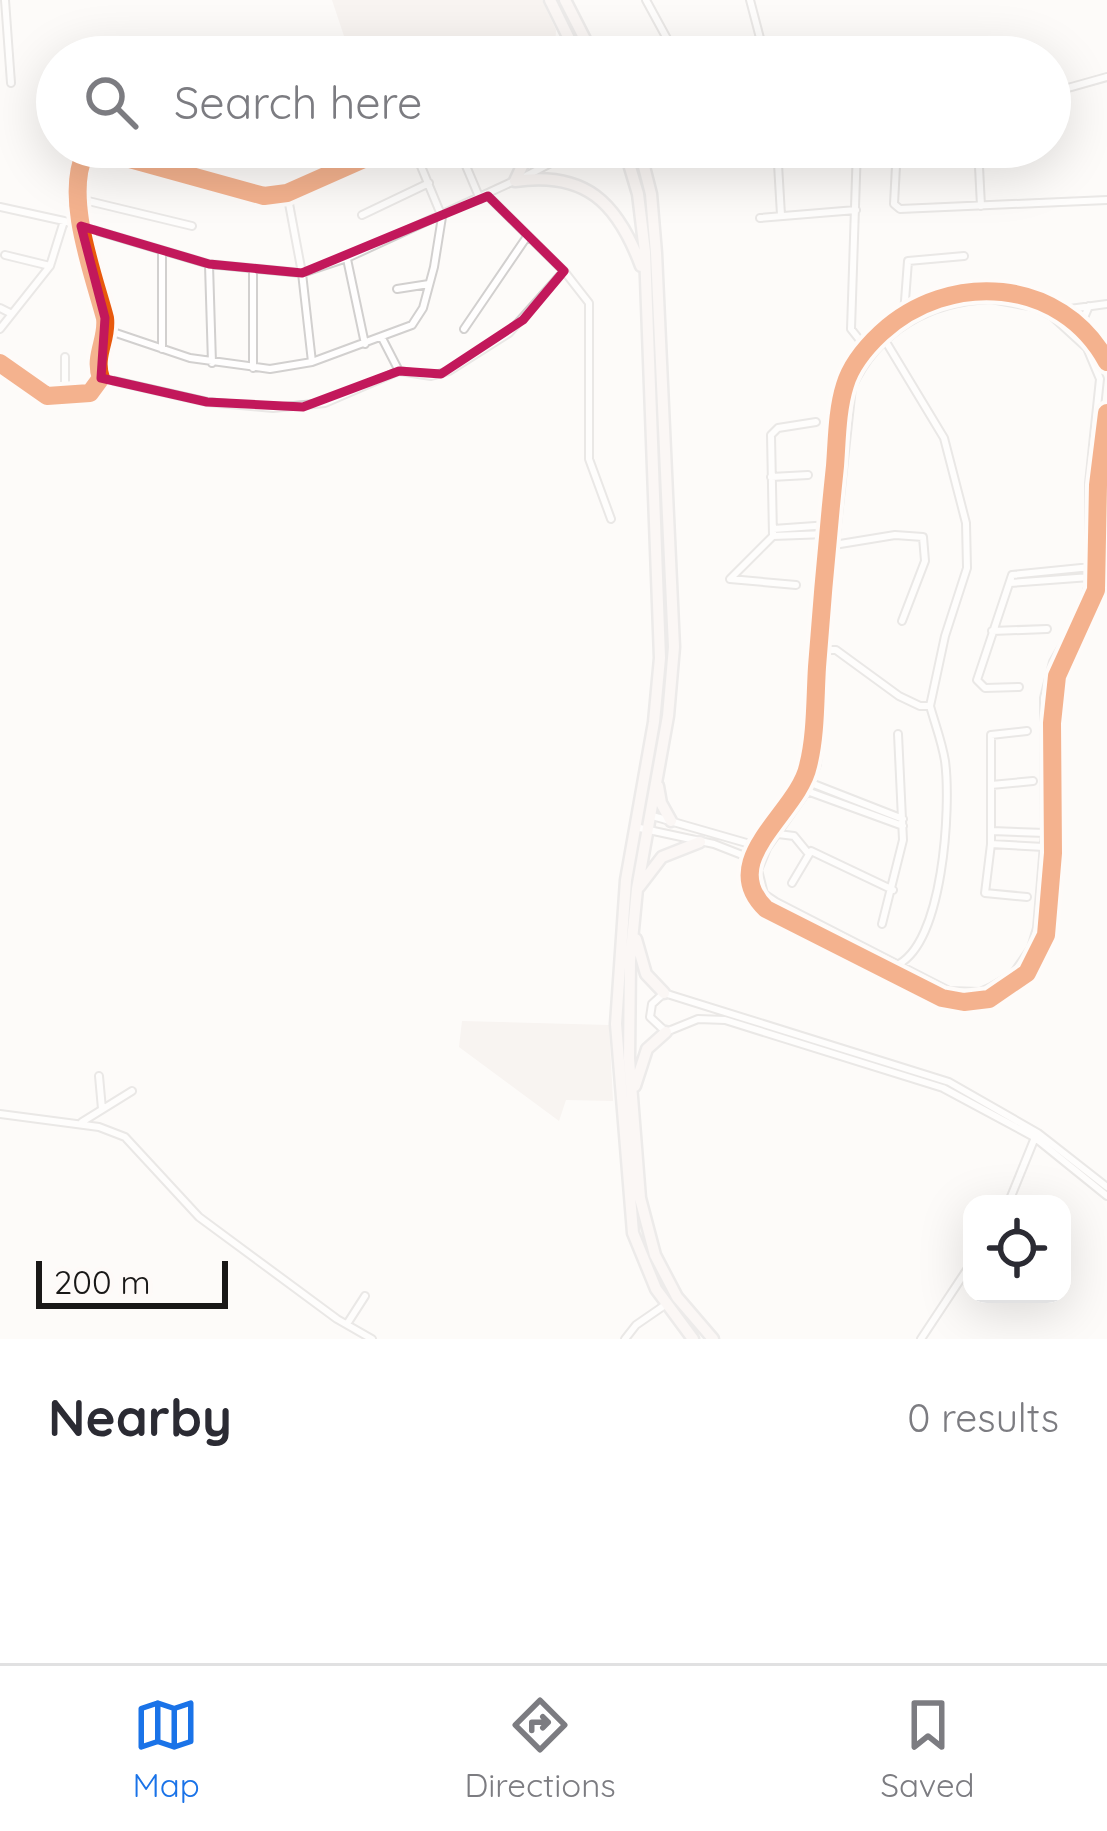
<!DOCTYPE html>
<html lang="en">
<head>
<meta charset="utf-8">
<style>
	:root { --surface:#fff; --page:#f2f2f3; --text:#2b2b33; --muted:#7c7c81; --line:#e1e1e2; --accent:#1a73e8 }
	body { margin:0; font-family:Quicksand,sans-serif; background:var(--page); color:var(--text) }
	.controls { position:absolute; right:36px; bottom:36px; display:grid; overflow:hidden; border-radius:24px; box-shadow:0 12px 48px #0002 }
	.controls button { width:108px; height:108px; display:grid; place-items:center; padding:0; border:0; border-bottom:3px solid var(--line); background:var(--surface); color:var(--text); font:60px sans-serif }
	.scale { position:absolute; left:36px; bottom:30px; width:192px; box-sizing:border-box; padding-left:12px; border:6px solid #191817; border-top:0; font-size:33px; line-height:42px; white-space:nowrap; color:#191817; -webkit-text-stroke:9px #fefaf8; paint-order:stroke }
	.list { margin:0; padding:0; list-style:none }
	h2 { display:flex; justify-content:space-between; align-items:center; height:156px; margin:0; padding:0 48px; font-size:51px }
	h2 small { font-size:39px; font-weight:400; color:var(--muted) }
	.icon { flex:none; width:66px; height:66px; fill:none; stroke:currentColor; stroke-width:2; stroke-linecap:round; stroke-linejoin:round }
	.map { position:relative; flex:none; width:1107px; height:1339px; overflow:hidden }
	.search { position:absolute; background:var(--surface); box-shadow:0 12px 48px #0002; left:36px; right:36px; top:36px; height:132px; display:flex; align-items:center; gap:30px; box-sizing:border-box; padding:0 42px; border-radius:66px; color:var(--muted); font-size:45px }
	.sheet { height:324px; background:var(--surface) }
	nav { display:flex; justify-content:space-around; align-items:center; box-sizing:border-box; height:168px; border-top:3px solid var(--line); background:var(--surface); font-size:33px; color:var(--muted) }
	nav a { display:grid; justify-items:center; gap:6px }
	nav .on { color:var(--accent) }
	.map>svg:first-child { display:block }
</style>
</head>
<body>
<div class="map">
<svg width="1107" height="1339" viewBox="0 0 1107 1339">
	<rect width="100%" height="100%" fill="#fdfbf9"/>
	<path fill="#f1eae6" d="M332 0H542L556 30 555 48 533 57H351Z
		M462 1021 609 1025 613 1101 566 1100 559 1121 459 1047Z"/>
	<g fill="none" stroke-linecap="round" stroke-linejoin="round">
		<g stroke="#d2d0cf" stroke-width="10">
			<path id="minor" d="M5 0 11 83
				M646 0 677 57
				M750 0 765 57
				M1050 93 1107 77
				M458 147 480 199
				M777 147 781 215
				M857 147 851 329 866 348
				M897 147 894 204 900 209 1107 200
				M978 147 981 206
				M526 176 581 147
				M287 193 302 273 312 362
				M488 196 564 271 589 303V459L611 519
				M80 199 192 226
				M0 207 64 221 209 264 302 273 347 258 514 181
				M362 215 429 183
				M760 218 856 210
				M5 255 50 266
				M347 259 365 344
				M209 265 212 363
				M253 271V368
				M397 289 429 284
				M991 299 1035 307 1052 316 1087 348 1100 379 1089 483V585L1075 624 1053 662 1044 698 1045 833 1037 928 1031 948 1013 974 991 987 980 992 949 991 776 902 764 894 758 870 767 848 807 791 817 764 826 626 852 387C878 331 929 301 991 299Z
				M0 308 12 314
				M1062 310 1107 304
				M904 314 908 261 964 256
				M1080 327 1089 306
				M0 329 50 266 64 221
				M464 329 526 238
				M107 330 190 358 270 369 312 362 412 325 423 308 434 267 442 217 413 147
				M382 338 399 371
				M162 349V252
				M1107 362C1061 277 949 270 881 333 866 347 851 365 845 385 837 410 837 440 835 466 828 533 822 600 817 667 815 699 816 735 808 766 798 813 715 860 766 909L942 998 964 1002 989 999 1027 973 1046 935 1053 853 1052 723 1057 676 1096 590 1098 485 1107 413
				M0 363 47 396 90 393 101 378C93 356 108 339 105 318 93 273 64 197 85 153H108L264 196 287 193 391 147
				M101 378 207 402 273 408 325 403 399 371 431 376 449 371 509 333 564 271
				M65 397V357
				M771 477 808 475
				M773 529 829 525
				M773 536 827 534
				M834 545 895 535 923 537 925 561 902 621
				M1010 583 1090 577
				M796 585 730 579 773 536 771 435 778 428 816 422
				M992 631 1047 629
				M824 650H836L899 696 920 706H930L945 636 967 568 966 523 944 438 883 337
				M1019 687 985 688 977 680 1012 575 1091 567
				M1027 731 991 735V844L985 893 1027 897
				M811 783 903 819
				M991 785 1033 781
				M807 791 903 826
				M649 815 757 846
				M635 827 714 844 760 862
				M992 831 1045 833
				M778 834 794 836 808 853
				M991 844 1044 847
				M792 883 811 851 893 890
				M882 924 903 840 898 734
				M895 966C944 946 951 806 945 761 942 742 935 724 930 706
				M99 1076 102 1109
				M0 1114 99 1127 125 1137 199 1217 337 1319 372 1339
				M82 1122 132 1091
				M1107 1187 1038 1133 949 1082 664 993 652 1004 650 1017 666 1032 698 1019 725 1020 943 1088 1034 1137 1107 1196
				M1008 1204 1036 1135
				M347 1324 365 1296
				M625 1339 636 1325 665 1305
				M921 1339 972 1262"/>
		</g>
		<g stroke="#d9d8d7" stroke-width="15">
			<path id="primary" d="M550 0 578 57
				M565 0 594 57
				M624 147 638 194 645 252 660 658 654 722 626 880 616 1024 633 1233 656 1289 693 1339
				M639 147 651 194 656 253 674 647 668 716 637 889 630 961 629 1059 640 1198 655 1255 677 1297 713 1339
				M515 181C585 171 617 202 641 266
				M515 181 531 147
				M658 786 661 803 671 821
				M639 887 662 857 700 842
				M636 939 646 974 664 993
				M635 1086 647 1049 666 1032"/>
		</g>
		<use href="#minor" stroke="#fffefe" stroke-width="6"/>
		<use href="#primary" stroke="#f8f1f0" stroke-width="10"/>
		<g stroke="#fefaf8" stroke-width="26">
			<path id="cycleway" d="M1107 362C1061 277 949 270 881 333 866 347 851 365 845 385 837 410 837 440 835 466 828 533 822 600 817 667 815 699 816 735 808 766 798 813 715 860 766 909L942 998 964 1002 989 999 1027 973 1046 935 1053 853 1052 723 1057 676 1096 590 1098 485 1107 413
				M0 363 47 396 90 393 101 378C93 356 108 339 105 318 93 273 64 197 85 153H108L264 196 287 193 391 147"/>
		</g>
		<use href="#cycleway" stroke="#e8590c" stroke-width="18"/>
	</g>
	<path d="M0 0H1107V1339H0ZM488 196 564 271 523 320 441 374 399 371 303 407 207 402 101 378 105 318 81 226 209 264 302 273Z" fill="#fdfbf9" fill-opacity=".55" fill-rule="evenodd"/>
	<path fill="none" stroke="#c2185b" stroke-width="9" stroke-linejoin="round" d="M488 196 564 271 523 320 441 374 399 371 303 407 207 402 101 378 105 318 81 226 209 264 302 273Z"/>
</svg>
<div class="controls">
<button><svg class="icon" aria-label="locate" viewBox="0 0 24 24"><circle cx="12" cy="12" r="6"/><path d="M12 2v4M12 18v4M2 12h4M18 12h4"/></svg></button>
</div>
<div class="scale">200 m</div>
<div class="search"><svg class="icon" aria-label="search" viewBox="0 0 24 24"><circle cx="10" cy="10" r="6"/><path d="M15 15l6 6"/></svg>Search here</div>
</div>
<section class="sheet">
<h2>Nearby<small>0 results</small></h2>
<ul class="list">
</ul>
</section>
<nav>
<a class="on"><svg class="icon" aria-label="map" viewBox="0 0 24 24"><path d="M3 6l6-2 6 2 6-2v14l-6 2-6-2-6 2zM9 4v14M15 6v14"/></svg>Map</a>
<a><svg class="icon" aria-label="directions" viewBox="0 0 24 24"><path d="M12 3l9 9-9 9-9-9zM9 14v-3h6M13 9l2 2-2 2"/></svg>Directions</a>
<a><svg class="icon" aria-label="saved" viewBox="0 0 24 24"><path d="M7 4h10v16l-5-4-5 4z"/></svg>Saved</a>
</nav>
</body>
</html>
